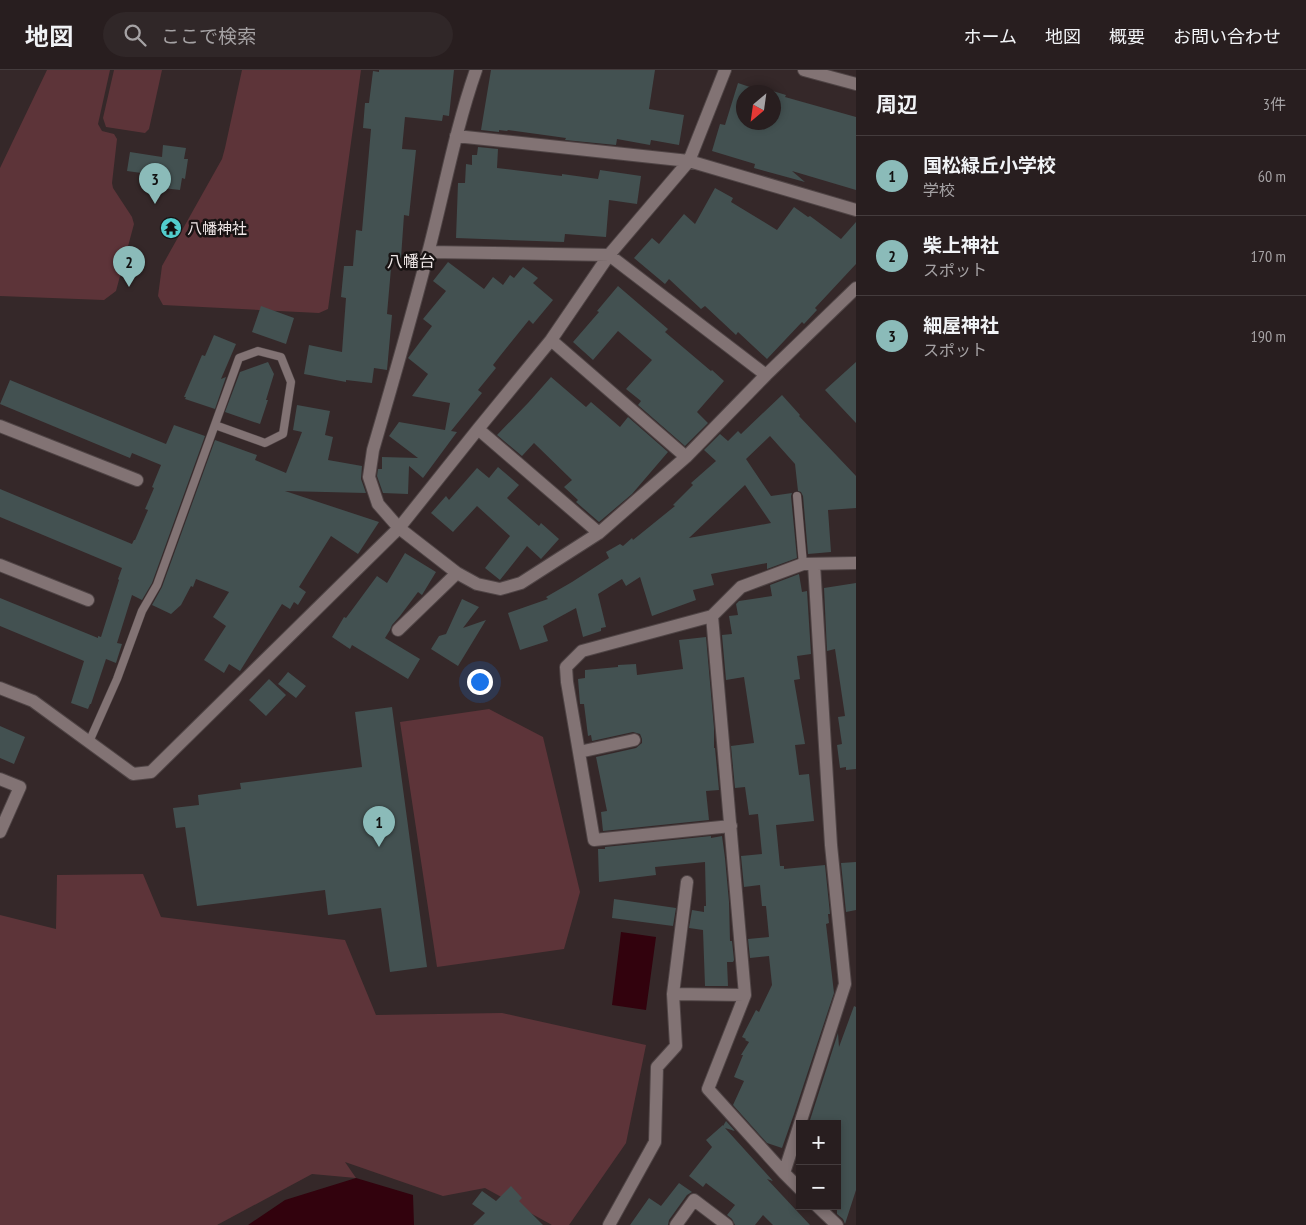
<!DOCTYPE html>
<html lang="ja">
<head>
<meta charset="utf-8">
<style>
	:root { --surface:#281e1f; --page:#302728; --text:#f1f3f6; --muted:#a5a2a4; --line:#443c3d; --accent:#8bbbb9 }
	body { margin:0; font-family:"PT Sans Narrow","Noto Sans JP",sans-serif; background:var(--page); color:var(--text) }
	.controls { position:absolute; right:15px; bottom:15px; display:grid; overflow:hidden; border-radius:0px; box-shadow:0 2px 8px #0003 }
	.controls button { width:45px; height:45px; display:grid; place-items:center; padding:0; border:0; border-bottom:1px solid var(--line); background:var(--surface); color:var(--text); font:25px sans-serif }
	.compass { position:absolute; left:736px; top:15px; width:45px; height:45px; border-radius:50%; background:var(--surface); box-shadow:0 2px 8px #0003; rotate:209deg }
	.you { position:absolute; left:479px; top:611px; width:18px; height:18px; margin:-12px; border:4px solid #fff; border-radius:50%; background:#1a73e8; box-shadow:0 0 0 8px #1a73e833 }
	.badge { display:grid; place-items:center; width:32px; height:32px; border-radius:50%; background:var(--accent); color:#111; font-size:16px; font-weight:700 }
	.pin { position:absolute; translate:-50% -41px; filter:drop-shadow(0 1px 2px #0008) }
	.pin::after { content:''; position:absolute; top:26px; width:18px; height:15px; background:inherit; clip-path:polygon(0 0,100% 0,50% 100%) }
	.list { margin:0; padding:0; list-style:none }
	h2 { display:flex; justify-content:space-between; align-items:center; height:65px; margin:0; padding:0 20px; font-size:21px }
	h2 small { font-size:16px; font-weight:400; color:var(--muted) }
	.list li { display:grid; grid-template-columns:32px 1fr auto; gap:15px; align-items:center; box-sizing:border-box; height:80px; padding:0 20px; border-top:1px solid var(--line) }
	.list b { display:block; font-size:19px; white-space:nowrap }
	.list p { margin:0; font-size:16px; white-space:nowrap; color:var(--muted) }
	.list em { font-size:16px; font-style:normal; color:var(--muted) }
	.icon { flex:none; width:28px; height:28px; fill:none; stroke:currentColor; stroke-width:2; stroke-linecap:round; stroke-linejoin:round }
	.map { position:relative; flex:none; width:856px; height:1155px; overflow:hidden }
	header { display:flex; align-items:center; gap:30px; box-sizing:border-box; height:70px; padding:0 25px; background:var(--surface); border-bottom:1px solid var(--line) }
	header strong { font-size:24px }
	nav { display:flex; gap:28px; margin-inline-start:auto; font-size:18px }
	.search { width:350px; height:45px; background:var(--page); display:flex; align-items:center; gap:12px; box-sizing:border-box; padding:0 18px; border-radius:28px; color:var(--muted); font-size:19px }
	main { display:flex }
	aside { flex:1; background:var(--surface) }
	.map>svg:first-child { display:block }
</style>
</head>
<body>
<header>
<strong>地図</strong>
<div class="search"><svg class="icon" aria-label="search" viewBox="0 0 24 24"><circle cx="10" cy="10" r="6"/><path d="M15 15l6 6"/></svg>ここで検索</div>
<nav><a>ホーム</a><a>地図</a><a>概要</a><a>お問い合わせ</a></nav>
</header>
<main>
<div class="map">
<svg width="856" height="1155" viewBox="0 0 856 1155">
	<rect width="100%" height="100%" fill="#352829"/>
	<path fill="#5d3439" d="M47 0H110L98 54 102 61 114 64 117 69 112 113 113 118 132 147 134 154 116 221 104 230 0 226V98Z
		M114 0H162L149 59 145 63 106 57 103 48Z
		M242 0H361L328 239 319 243 163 235 158 226 162 196 222 89 225 78Z
		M489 639 543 667 580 822 564 879 437 897 400 652Z
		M143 804 161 847 345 870 376 945 502 943 646 975 626 1073 569 1155H552L485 1118 443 1126 345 1092 356 1108 312 1104 217 1155H0V845L56 859 57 805Z"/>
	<path fill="#32020d" d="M621 862 656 867 646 940 612 935Z
		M356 1108 413 1125 414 1155H248L285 1130Z"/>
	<path fill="#435151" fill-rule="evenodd" d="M379 0H454L449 46 443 45 442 51 405 47 402 79 416 80 409 146 404 145 401 188 392 187 387 244 392 245 387 300 374 298 372 313 346 310V312L304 304 309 275 342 282 346 228 341 227 344 196H353L356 160 362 161 371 59 363 58 365 33H369L373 1 379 2Z
		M491 0H655L649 39 684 45 679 75 651 70 650 75 617 69 616 75 565 70 566 68 508 60 507 61 499 60V62L481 60Z
		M738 13 765 22 766 19 786 25 785 27 856 47V120L792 101 805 112 754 98 755 94 712 81 720 54 725 55ZM744 22H774V52H744Z
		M163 75 186 78 184 89H188L185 109 182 108 180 120 154 117 156 105 127 101 130 82 162 87Z
		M478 77 498 79 497 98 562 106V104L598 109 600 100 641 106 637 134 609 130 606 167 565 164 564 172 456 168 458 113H465L466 94 472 95V85H477Z
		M715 118 733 128 731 132 777 160 794 137 808 147 810 146 841 169 856 152V194L815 238 817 240 804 254 802 252 767 289 738 262 736 265 705 236 701 239 669 209 665 214 634 188 652 168 659 174 684 144 695 154Z
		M448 192 484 219 493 207 503 215 510 205 514 208 523 197 538 208 533 213 553 230 533 254 529 250 500 286 493 295 496 298 478 320 482 323 451 361 457 362 423 408 409 396 408 424 383 423 377 406 378 399H382V387L418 388 389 366 399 352 445 360 450 333 412 326 428 304 408 288 432 256 423 249 446 221 433 211Z
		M618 216 668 259 665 262 711 301 712 300 724 311 697 342 708 353 685 376 638 335 641 331 626 319 652 290 618 261 593 290 573 272 599 242 597 241Z
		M261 236 294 248 286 274 252 262Z
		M214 265 236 274 221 309 226 307 215 339 185 329 186 327H184L202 285 205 286Z
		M268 292 274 304 266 330H268L260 354 225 342 240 302Z
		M856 292V353L825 320Z
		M551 307 586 337 591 332 620 357 628 347 668 382 632 424 599 452 576 432 578 430 564 417 572 410 534 373 522 386 497 365 528 333Z
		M10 310 166 374 174 355 205 366 152 513 142 530 132 525 117 573 122 574 116 593 106 589 91 634H90L88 639 71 633 84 591 0 556V528L98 568V566L101 567 119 510 118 509 122 498 0 447V419L132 474 134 470H135L148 440 145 439 154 418 152 417 161 395 132 383 130 388 0 334Z
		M782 325 800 345 799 346 856 406V438L828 440 831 482 808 484 803 426 801 422 798 421 795 394 770 366 746 389 771 426 792 423 791 426 797 488 767 499V493L711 504 714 515 693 520 696 530 652 546 640 507 626 516 622 509 598 524 606 557 601 558V561L583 567 576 538 543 556 548 571 520 580 508 543 548 529 546 527 572 512 609 488 606 482 620 474 623 476 632 468 633 470 675 436 673 435 693 415 691 413 716 391 704 380 720 364 728 371 738 361 741 364ZM745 415 771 453 689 468Z
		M297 335 330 341 325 365 333 367 328 390 362 396 361 409 366 423 285 421 379 452 358 484 331 466 299 517 306 522 298 535 294 532 290 539 282 534 240 601 229 594 224 603 204 590 226 556 213 547 229 522 196 509 193 517 191 516 181 535 171 544 152 535 162 517 215 370 257 385 255 390 286 403 302 362 293 360Z
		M498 397 519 415 507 428 539 456 541 453 559 469 541 489 527 476 500 510 485 498 510 466 477 436 453 462 431 443 446 426 449 430 477 398 489 408Z
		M405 483 436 502 422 525 418 522 400 546 392 555 390 560 385 568 420 589 408 609 352 575 350 579 332 567 344 547 346 548 377 506 387 513Z
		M799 504 802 522 807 521 811 584 797 586 800 609 794 610 805 674 795 675 799 705 809 704 814 751 776 755 780 796H784V799L825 795 830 844H828L829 853 826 854 834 923 794 1044 782 1078 767 1073 733 1035 744 1011 734 1007 743 985H741L749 972 745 970 746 969 742 967 756 940 759 942 772 915 769 886 750 888 748 869 769 867 766 836H762L760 815 744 817 741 786 762 784 758 744 749 745 745 717 735 718 731 676 754 673 744 607 726 610 722 565 732 564 729 546 738 545 736 534 739 531 772 526 770 515Z
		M856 513V699L846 700V697L840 698 837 675 842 674 838 647 845 646 835 579 827 581 824 518Z
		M462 529 479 537 463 558 486 550 458 596 431 579 439 566 446 564Z
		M706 567 714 658V678H715L719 720 706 721 709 750 603 761 601 742 607 741 596 687 636 678 642 673V669L640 664 633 662 592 671 591 665 588 666 584 634H580L578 609 585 608V600L618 597V595L636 594 637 605 683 599 679 570Z
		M288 602 306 616 296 628 278 614Z
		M269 609 286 625 266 646 249 630Z
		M392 637 427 897 390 902 381 838 328 845 325 820 197 836 185 757 176 758 173 738 199 735 198 725 241 719 240 713 362 697 355 642Z
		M0 656 25 667 14 694 0 688Z
		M711 766V768L722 766 725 788 729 832 730 871H732L734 890 733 892H727L728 916H705L703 860 689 858 692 840 704 842V836H706L705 792 655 797 656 805 599 812 598 779H605V777Z
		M856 792V840L846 842 841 793Z
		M614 829 676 838 673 856 612 848Z
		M854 936 856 937V1120L845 1154 843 1149 837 1144V1054H819L810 1050 838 963 839 977Z
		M726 1051 735 1061 725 1058 773 1111 767 1109 810 1155H773L763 1145 755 1155H735L732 1149 727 1145 735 1135 706 1113 703 1117 689 1106 712 1077 706 1070 723 1055V1056Z
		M679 1113 692 1122 687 1125 669 1150 668 1155H630L649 1128 661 1136Z
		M511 1116 522 1128 519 1131 543 1155H473L485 1143 472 1134 482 1121 496 1131Z"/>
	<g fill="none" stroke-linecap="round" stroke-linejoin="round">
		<g stroke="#4f4445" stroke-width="9">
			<path id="service" d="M797 426 803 494
				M89 672 117 609 142 541 157 515 239 288 258 281 281 287 291 312 283 364 265 373 215 355"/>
		</g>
		<g stroke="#4f4445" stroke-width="14">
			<path id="minor" d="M476 0C455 60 444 122 428 183 411 249 392 315 373 380L369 407 378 434 399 458 457 503 477 514 500 519 521 513 599 463 686 387 766 305 856 218
				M804 0 856 14
				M456 66 689 91 856 140
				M428 182 609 185 766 305
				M551 270 686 387
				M0 356 137 410
				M478 359 599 463
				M0 495 88 530
				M712 546 745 925 708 1019 784 1103 800 1119
				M398 560 457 503
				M0 618 33 631 133 704 151 702 399 458 478 359 551 270 609 185 689 91 725 0
				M579 682 634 670
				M0 709 20 717 0 762
				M731 756 594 770 567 612 566 597 582 581 712 546 741 517 803 494 856 493
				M673 924 745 925
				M784 1103 845 914 831 775 814 494
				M817 1136 837 1155
				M609 1155 655 1072 657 997 676 976 673 924 687 812
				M676 1155 694 1130 727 1155"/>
		</g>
		<use href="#service" stroke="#827374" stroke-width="8"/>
		<use href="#minor" stroke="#827374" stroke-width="12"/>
	</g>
	<defs>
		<g id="temple-disc" transform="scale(1.125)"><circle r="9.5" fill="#52cdcd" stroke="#181313"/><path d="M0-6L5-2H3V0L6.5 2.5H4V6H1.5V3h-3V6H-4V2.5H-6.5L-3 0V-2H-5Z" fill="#111"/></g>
	</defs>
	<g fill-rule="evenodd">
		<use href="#temple-disc" x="171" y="158"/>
	</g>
	<g text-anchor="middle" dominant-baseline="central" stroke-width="5" stroke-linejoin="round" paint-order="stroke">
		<g font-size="15" fill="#efe7e7" stroke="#181313" text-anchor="start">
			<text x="187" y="158">八幡神社</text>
		</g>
		<g font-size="16" fill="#efe7e7" stroke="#181313">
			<text x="411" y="191">八幡台</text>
		</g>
	</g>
</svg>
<div class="controls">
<button>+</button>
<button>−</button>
</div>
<svg class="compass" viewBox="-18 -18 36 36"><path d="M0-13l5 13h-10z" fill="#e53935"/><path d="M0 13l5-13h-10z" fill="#a5a2a4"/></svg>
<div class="you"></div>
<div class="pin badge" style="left:379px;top:777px">1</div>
<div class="pin badge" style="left:129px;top:217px">2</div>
<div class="pin badge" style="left:155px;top:134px">3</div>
</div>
<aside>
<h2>周辺<small>3件</small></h2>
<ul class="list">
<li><span class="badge">1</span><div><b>国松緑丘小学校</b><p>学校</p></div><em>60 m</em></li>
<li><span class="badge">2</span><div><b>柴上神社</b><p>スポット</p></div><em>170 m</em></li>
<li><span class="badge">3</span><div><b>細屋神社</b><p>スポット</p></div><em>190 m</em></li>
</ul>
</aside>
</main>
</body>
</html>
